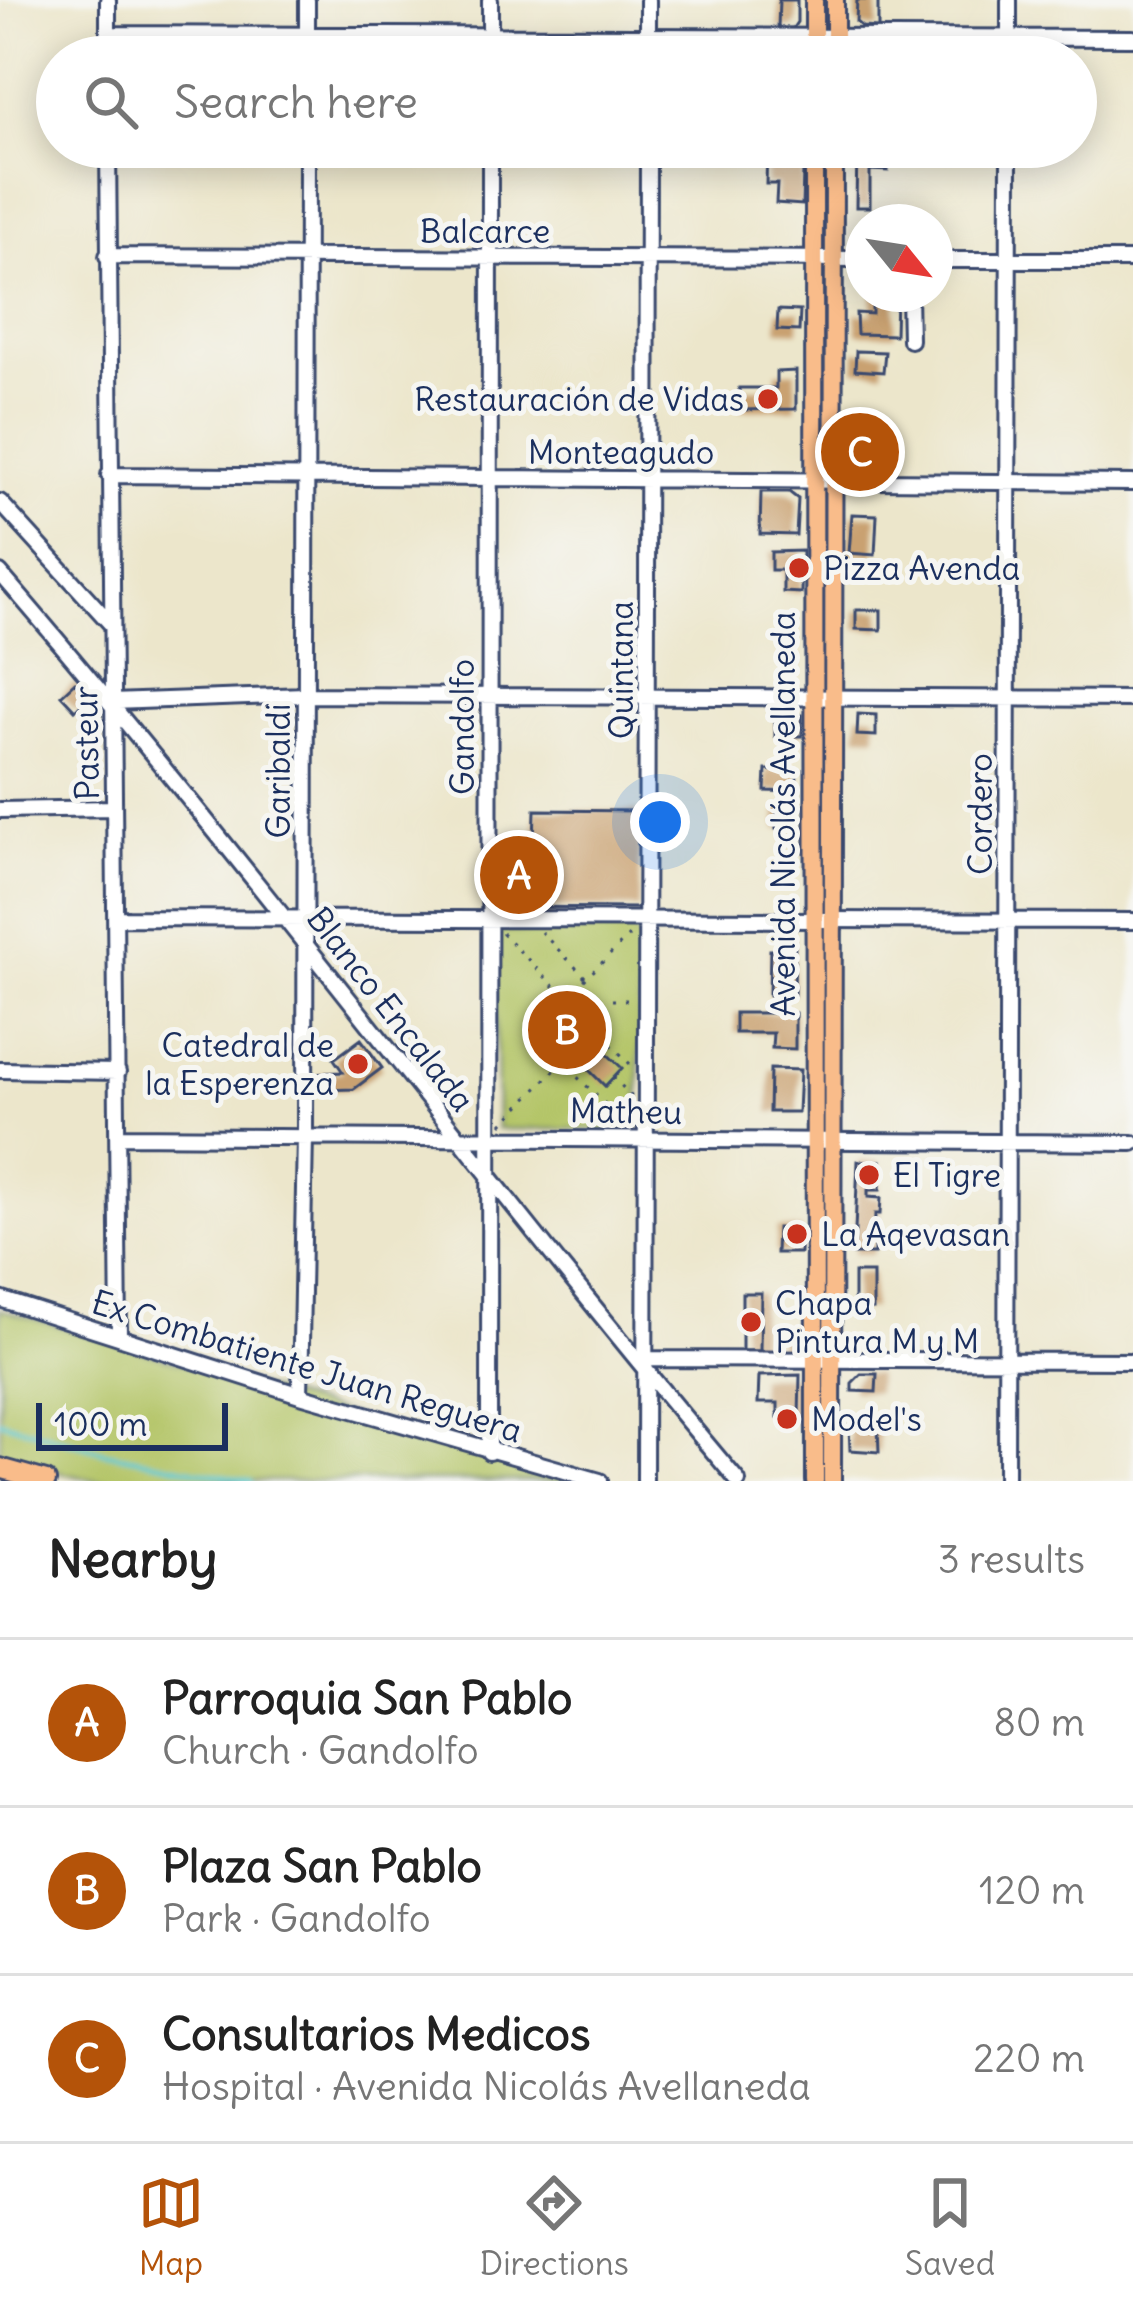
<!DOCTYPE html>
<html lang="en">
<head>
<meta charset="utf-8">
<style>
	:root { --surface:#fff; --page:#f2f2f2; --text:#222; --muted:#767676; --line:#e0e0e0; --accent:#b45309 }
	body { margin:0; font-family:Delius,sans-serif; background:var(--page); color:var(--text) }
	.compass { position:absolute; left:845px; top:204px; width:108px; height:108px; border-radius:50%; background:var(--surface); box-shadow:0 6px 30px #0003; rotate:120deg }
	.scale { position:absolute; left:36px; bottom:30px; width:192px; box-sizing:border-box; padding-left:12px; border:6px solid #1b2f5e; border-top:0; font-size:33px; line-height:42px; white-space:nowrap; color:#1b2f5e; -webkit-text-stroke:9px #f6f6f2; paint-order:stroke }
	.you { position:absolute; left:660px; top:822px; width:42px; height:42px; margin:-30px; border:9px solid #fff; border-radius:50%; background:#1a73e8; box-shadow:0 0 0 18px #1a73e833 }
	.badge { display:grid; place-items:center; width:78px; height:78px; border-radius:50%; background:var(--accent); color:#fff; font-size:39px; font-weight:700 }
	.pin { position:absolute; translate:-50% -50%; border:6px solid #fff; box-shadow:0 3px 12px #0006 }
	.list { margin:0; padding:0; list-style:none }
	h2 { display:flex; justify-content:space-between; align-items:center; height:156px; margin:0; padding:0 48px; font-size:51px }
	h2 small { font-size:39px; font-weight:400; color:var(--muted) }
	.list li { display:grid; grid-template-columns:78px 1fr auto; gap:36px; align-items:center; box-sizing:border-box; height:168px; padding:0 48px; border-top:3px solid var(--line) }
	.list b { display:block; font-size:45px; white-space:nowrap }
	.list p { margin:0; font-size:39px; white-space:nowrap; color:var(--muted) }
	.list em { font-size:39px; font-style:normal; color:var(--muted) }
	.icon { flex:none; width:66px; height:66px; fill:none; stroke:currentColor; stroke-width:2; stroke-linecap:round; stroke-linejoin:round }
	.map { position:relative; flex:none; width:1133px; height:1481px; overflow:hidden }
	.search { position:absolute; background:var(--surface); box-shadow:0 6px 30px #0003; left:36px; right:36px; top:36px; height:132px; display:flex; align-items:center; gap:30px; box-sizing:border-box; padding:0 42px; border-radius:66px; color:var(--muted); font-size:45px }
	.sheet { height:660px; background:var(--surface) }
	nav { display:flex; justify-content:space-around; align-items:center; box-sizing:border-box; height:168px; border-top:3px solid var(--line); background:var(--surface); font-size:33px; color:var(--muted) }
	nav a { display:grid; justify-items:center; gap:6px }
	nav .on { color:var(--accent) }
	.map>svg:first-child { display:block }
</style>
</head>
<body>
<div class="map">
<svg width="1133" height="1481" viewBox="0 0 1133 1481">
	<rect width="100%" height="100%" fill="#f6f6f2"/>
	<filter id="ink" filterUnits="userSpaceOnUse"><feTurbulence type="fractalNoise" baseFrequency=".00833" numOctaves="2"/><feDisplacementMap in="SourceGraphic" scale="24" xChannelSelector="R" yChannelSelector="G"/><feConvolveMatrix kernelMatrix="1 2 1 2 8 2 1 2 1" color-interpolation-filters="sRGB"/></filter>
	<filter id="wash" filterUnits="userSpaceOnUse"><feTurbulence type="fractalNoise" baseFrequency=".004" numOctaves="4" result="noise"/><feDisplacementMap in="SourceGraphic" scale="48" xChannelSelector="R" yChannelSelector="G"/><feGaussianBlur stdDeviation="2.7" result="paint"/><feColorMatrix in="noise" values="0 0 0 0 0 0 0 0 0 0 0 0 0 0 0 0 0 1.4 0 .05"/><feComposite in="paint" operator="in"/></filter>
	<g filter="url(#wash)">
		<rect width="100%" height="100%" fill="#ece6cb"/>
		<path fill="#b4c568" stroke="#687a63" stroke-width="3" d="M628 926 640 938 639 1123 635 1130 497 1129 495 937 499 930Z
			M0 1309C194 1364 386 1429 581 1481H99L0 1460Z"/>
		<g fill="none" stroke-linecap="round" stroke-linejoin="round">
			<path stroke="#59c7ce" stroke-width="4.5" d="M0 1421 104 1452 251 1481"/>
		</g>
		<g id="blocks">
			<path fill="#c9a171" d="M779 0H797V22L793 28H778Z
				M857 0H878V28L862 27 856 22Z
				M857 149 889 151 888 171 870 170V207H856Z
				M767 150 797 151 796 170 803 171 802 205 776 203 777 184H766Z
				M872 294H896L895 335 857 334 856 313 872 314Z
				M778 310 800 311 799 331 777 330Z
				M856 351 885 352 883 372 855 370Z
				M796 371V409L739 410V388H776V372Z
				M761 492H789L798 499 796 535 760 534Z
				M852 514 877 515 875 555 849 553Z
				M802 551 801 593 783 592V570H771V552Z
				M856 610H881V630L856 629Z
				M75 682 89 696 75 710 61 695Z
				M858 714 876 715V736L857 735Z
				M775 715H802V736H775Z
				M766 770 797 771 796 792 765 791Z
				M777 809 796 810V829H776Z
				M535 810 640 811 639 908 504 907V843H534Z
				M780 933H792L795 938 794 995H769L770 950H780Z
				M735 1013H795V1049L772 1048 773 1033H735Z
				M361 1039 382 1068 354 1089 321 1090 320 1073 343 1072 334 1059Z
				M605 1052 622 1068 605 1086 588 1069Z
				M770 1069 800 1070 798 1112H769Z
				M858 1161H881L880 1190H868V1197L881 1198 880 1214H875L874 1254H854Z
				M777 1228 801 1229 800 1253H776Z
				M854 1273H873V1309L854 1310Z
				M742 1293H761L760 1351H742Z
				M778 1333 802 1334V1348L793 1353H777Z
				M861 1374H877L876 1392 852 1391V1383Z
				M800 1375 799 1417H778V1403H758L759 1376Z
				M849 1426 878 1427 879 1452 850 1450Z"/>
		</g>
	</g>
	<g filter="url(#ink)">
		<use href="#blocks" fill-opacity="0" stroke="#3a4a6e" stroke-width="3"/>
		<g fill="none" stroke-linecap="round" stroke-linejoin="round">
			<g stroke="#3a4a6e" stroke-width="20">
				<path id="minor" d="M108 0V57
					M648 0V57
					M108 34 1133 38
					M307 57V0
					M490 57V0
					M1009 57V0
					M108 147 119 1337
					M107 256 863 259
					M935 260H1133
					M909 294 910 340
					M109 475 1133 483
					M0 502 111 624
					M0 573C255 868 486 1183 738 1481
					M112 702 305 695 1133 699
					M0 810 114 808
					M116 918 1133 921
					M0 1070 118 1072
					M118 1136 1133 1143
					M0 1299 300 1395 600 1481
					M640 1359 1133 1361
					M300 1395 305 1136 307 147
					M489 1452 490 147
					M645 1481 648 147
					M1006 1481 1009 147"/>
			</g>
			<g stroke="#3a4a6e" stroke-width="22">
				<path id="major" d="M814 57V0
					M835 57V0
					M814 147 815 1481
					M832 1481 834 147"/>
			</g>
			<g stroke="#3a4a6e" stroke-width="24">
				<path id="highway" d="M0 1468 46 1481"/>
			</g>
			<path stroke="#3a4a6e" stroke-width="3" stroke-dasharray="3 9" stroke-linecap="butt" d="M541 932 585 977
				M502 933 634 1068
				M567 997 633 932
				M612 1000H634
				M544 1007 557 990
				M543 1055 555 1067
				M569 1069 627 1125
				M613 1077 633 1098
				M502 1124 556 1069 568 1068C581 1051 585 1035 579 1015"/>
			<use href="#minor" stroke="#fff" stroke-width="14"/>
			<use href="#major" stroke="#f9bc8a" stroke-width="16"/>
			<use href="#highway" stroke="#f9bc8a" stroke-width="18"/>
		</g>
	</g>
	<g fill="#c8321e" stroke="#f6f6f2" stroke-width="4.5">
		<circle cx="768" cy="399" r="12"/>
		<circle cx="799" cy="568" r="12"/>
		<circle cx="358" cy="1064" r="12"/>
		<circle cx="869" cy="1175" r="12"/>
		<circle cx="797" cy="1234" r="12"/>
		<circle cx="751" cy="1322" r="12"/>
		<circle cx="787" cy="1419" r="12"/>
	</g>
	<g text-anchor="middle" dominant-baseline="central" stroke-width="10" stroke-linejoin="round" paint-order="stroke">
		<g font-size="33" fill="#1b2f5e" stroke="#f6f6f2">
			<text x="485" y="231">Balcarce</text>
			<text x="621" y="452">Monteagudo</text>
			<text transform="translate(621 670) rotate(-90)">Quintana</text>
			<text transform="translate(462 727) rotate(-90)">Gandolfo</text>
			<text transform="translate(86 743) rotate(-91)">Pasteur</text>
			<text transform="translate(278 771) rotate(-90)">Garibaldi</text>
			<text transform="translate(783 814) rotate(-90)">Avenida Nicolás Avellaneda</text>
			<text transform="translate(980 814) rotate(-90)">Cordero</text>
			<text transform="translate(391 1009) rotate(52)">Blanco Encalada</text>
			<text transform="translate(626 1111) rotate(1)">Matheu</text>
			<text transform="translate(307 1366) rotate(17)">Ex Combatiente Juan Reguera</text>
		</g>
		<g font-size="33" fill="#1b2f5e" stroke="#f6f6f2" text-anchor="start">
			<text x="744" y="399" text-anchor="end">Restauración de Vidas</text>
			<text x="823" y="568">Pizza Avenda</text>
			<text x="334" y="1045" text-anchor="end">Catedral de<tspan x="334" dy="38">la Esperenza</tspan></text>
			<text x="893" y="1175">El Tigre</text>
			<text x="821" y="1234">La Aqevasan</text>
			<text x="775" y="1303">Chapa<tspan x="775" dy="38">Pintura M y M</tspan></text>
			<text x="811" y="1419">Model's</text>
		</g>
	</g>
</svg>
<svg class="compass" viewBox="-18 -18 36 36"><path d="M0-13l5 13h-10z" fill="#e53935"/><path d="M0 13l5-13h-10z" fill="#767676"/></svg>
<div class="scale">100 m</div>
<div class="you"></div>
<div class="pin badge" style="left:519px;top:875px">A</div>
<div class="pin badge" style="left:567px;top:1030px">B</div>
<div class="pin badge" style="left:860px;top:452px">C</div>
<div class="search"><svg class="icon" aria-label="search" viewBox="0 0 24 24"><circle cx="10" cy="10" r="6"/><path d="M15 15l6 6"/></svg>Search here</div>
</div>
<section class="sheet">
<h2>Nearby<small>3 results</small></h2>
<ul class="list">
<li><span class="badge">A</span><div><b>Parroquia San Pablo</b><p>Church · Gandolfo</p></div><em>80 m</em></li>
<li><span class="badge">B</span><div><b>Plaza San Pablo</b><p>Park · Gandolfo</p></div><em>120 m</em></li>
<li><span class="badge">C</span><div><b>Consultarios Medicos</b><p>Hospital · Avenida Nicolás Avellaneda</p></div><em>220 m</em></li>
</ul>
</section>
<nav>
<a class="on"><svg class="icon" aria-label="map" viewBox="0 0 24 24"><path d="M3 6l6-2 6 2 6-2v14l-6 2-6-2-6 2zM9 4v14M15 6v14"/></svg>Map</a>
<a><svg class="icon" aria-label="directions" viewBox="0 0 24 24"><path d="M12 3l9 9-9 9-9-9zM9 14v-3h6M13 9l2 2-2 2"/></svg>Directions</a>
<a><svg class="icon" aria-label="saved" viewBox="0 0 24 24"><path d="M7 4h10v16l-5-4-5 4z"/></svg>Saved</a>
</nav>
</body>
</html>
